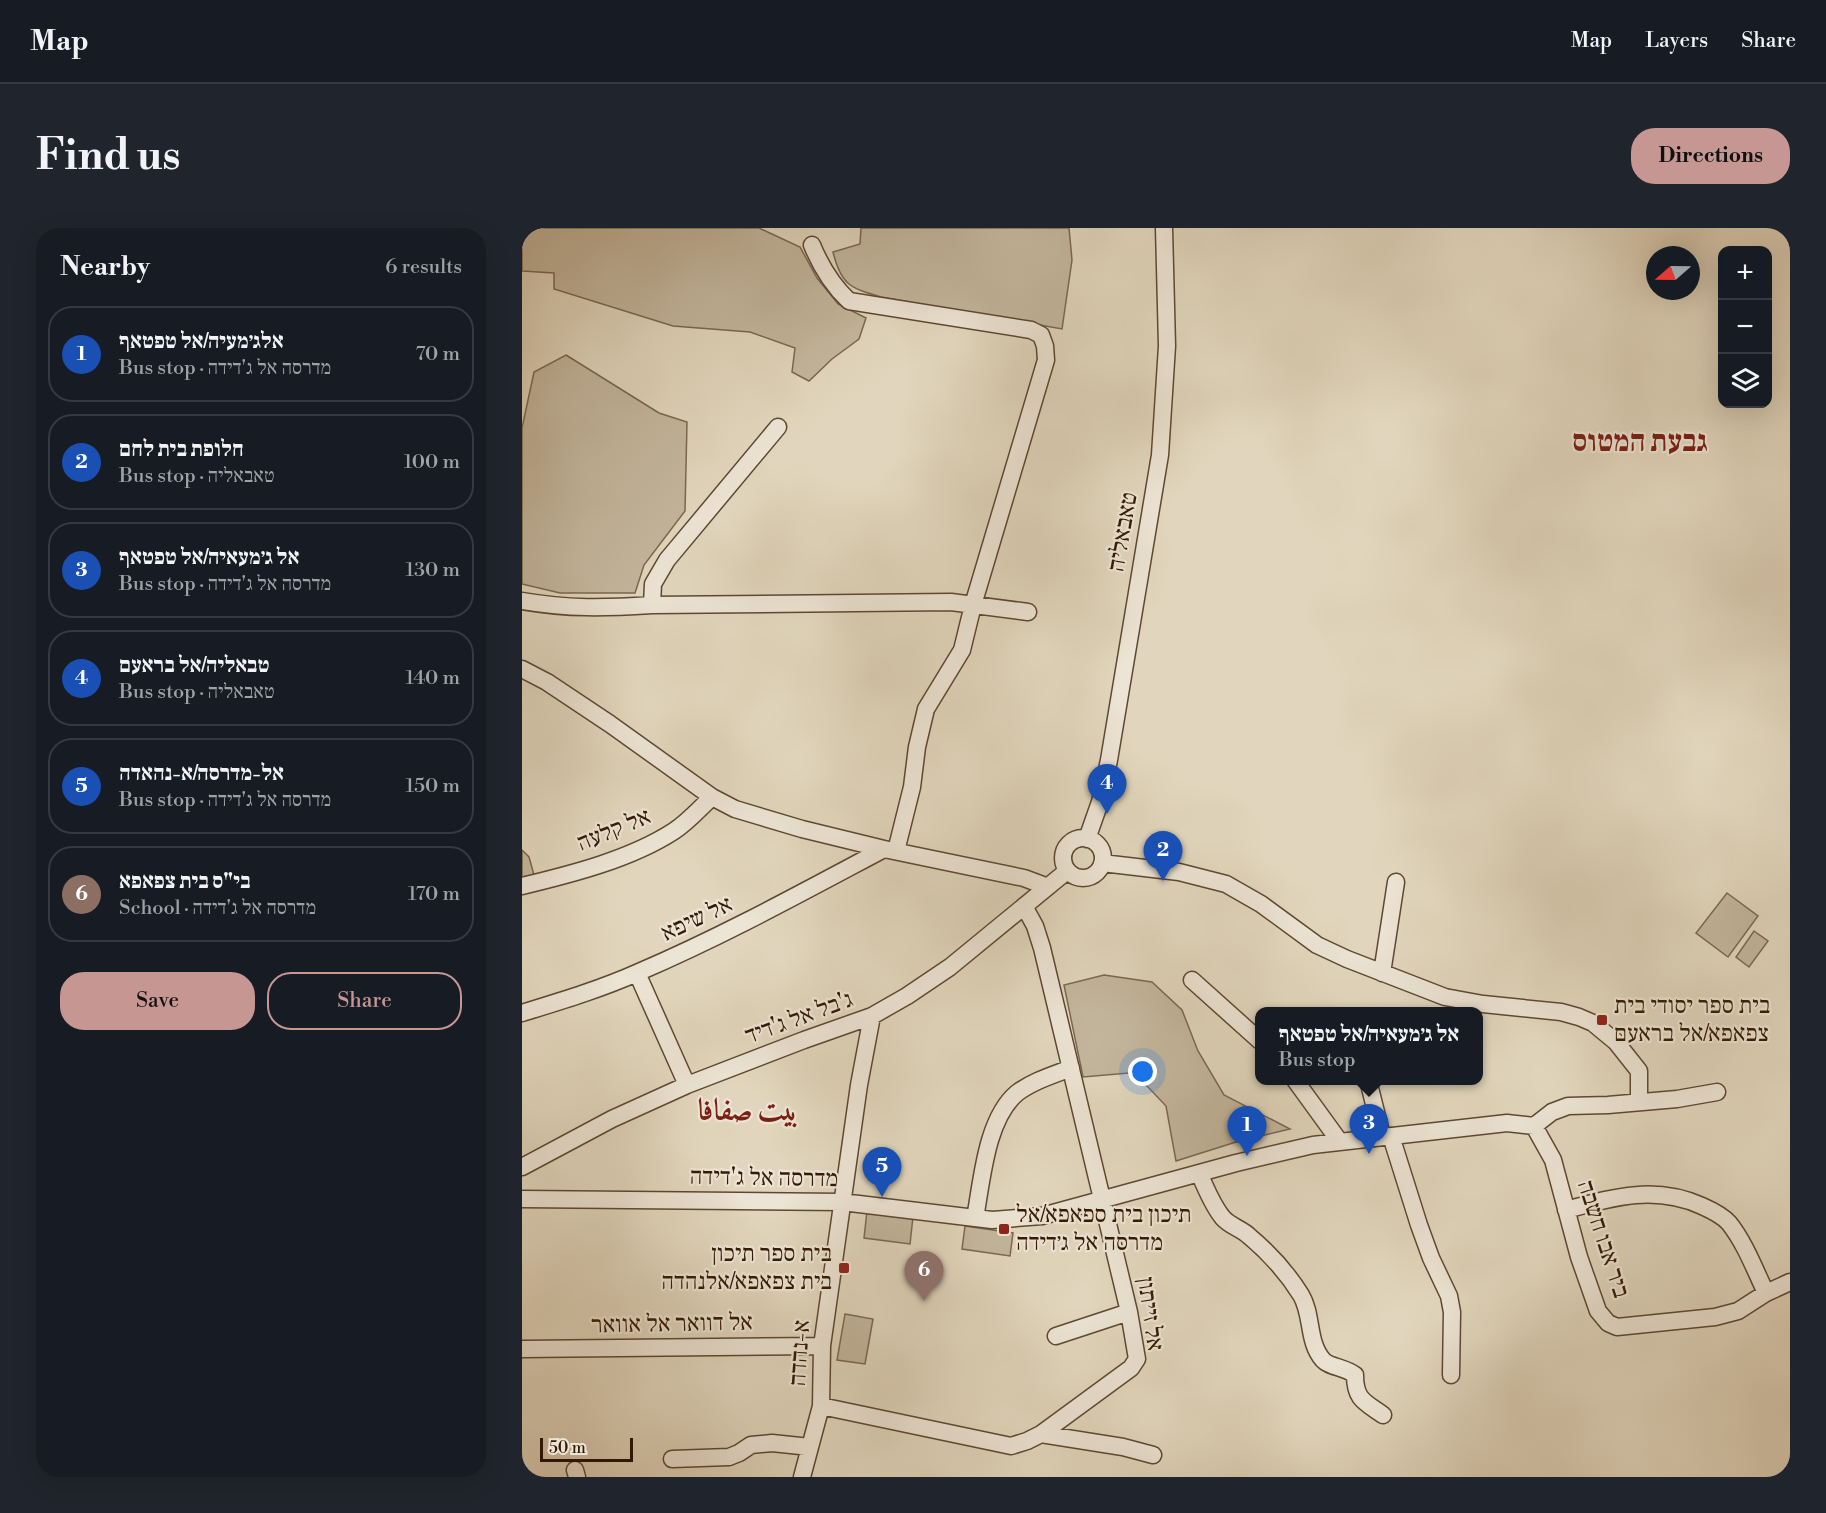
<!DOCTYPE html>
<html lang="en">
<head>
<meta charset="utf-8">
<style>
	:root { --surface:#171b24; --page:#20242c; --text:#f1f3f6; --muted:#9ea1a6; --line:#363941; --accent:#c59692 }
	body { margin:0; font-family:"Libre Bodoni",Amiri,"Frank Ruhl Libre",serif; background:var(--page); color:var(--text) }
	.controls { position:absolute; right:18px; top:18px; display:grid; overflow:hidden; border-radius:12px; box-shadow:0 6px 24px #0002 }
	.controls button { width:54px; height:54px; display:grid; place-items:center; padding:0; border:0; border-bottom:2px solid var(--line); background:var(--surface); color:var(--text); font:30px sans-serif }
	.compass { position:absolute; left:1124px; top:18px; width:54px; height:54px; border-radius:50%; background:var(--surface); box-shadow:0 6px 24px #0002; rotate:250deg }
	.scale { position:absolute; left:18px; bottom:15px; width:93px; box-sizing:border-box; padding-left:6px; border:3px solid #331903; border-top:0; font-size:16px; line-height:21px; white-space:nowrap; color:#331903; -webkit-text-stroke:4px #ece4d4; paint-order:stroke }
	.you { position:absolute; left:621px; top:844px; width:21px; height:21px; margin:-15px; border:4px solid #fff; border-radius:50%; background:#1a73e8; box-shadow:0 0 0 9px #1a73e833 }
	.badge { display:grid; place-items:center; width:39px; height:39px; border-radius:50%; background:var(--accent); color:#fff; font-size:20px; font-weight:700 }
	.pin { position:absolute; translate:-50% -50px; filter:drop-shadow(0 2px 3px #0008) }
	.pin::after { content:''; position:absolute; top:32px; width:21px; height:18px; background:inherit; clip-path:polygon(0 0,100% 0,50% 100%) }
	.popup { position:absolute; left:733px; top:779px; width:228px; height:78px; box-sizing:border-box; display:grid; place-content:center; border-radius:12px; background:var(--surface); filter:drop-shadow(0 2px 4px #0005); font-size:20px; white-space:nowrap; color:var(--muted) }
	.popup b { font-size:22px; color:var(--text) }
	.popup::after { content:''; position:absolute; left:50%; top:100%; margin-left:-12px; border:12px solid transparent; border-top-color:var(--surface) }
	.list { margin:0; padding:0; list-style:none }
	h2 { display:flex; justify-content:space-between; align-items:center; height:78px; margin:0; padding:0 24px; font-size:26px }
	h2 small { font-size:20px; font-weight:400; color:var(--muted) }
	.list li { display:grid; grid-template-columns:39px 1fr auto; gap:18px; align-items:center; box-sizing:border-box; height:96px; margin:0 12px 12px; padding:0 12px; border:2px solid var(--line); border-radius:24px }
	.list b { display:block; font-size:22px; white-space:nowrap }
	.list p { margin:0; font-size:20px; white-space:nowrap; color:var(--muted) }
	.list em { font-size:20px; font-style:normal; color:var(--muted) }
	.actions { display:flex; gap:12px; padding:18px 24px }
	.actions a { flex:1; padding:14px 0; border:2px solid var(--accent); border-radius:24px; text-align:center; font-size:21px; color:var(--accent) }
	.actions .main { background:var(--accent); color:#111 }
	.icon { flex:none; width:33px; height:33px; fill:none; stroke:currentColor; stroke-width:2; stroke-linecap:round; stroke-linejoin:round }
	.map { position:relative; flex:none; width:1268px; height:1249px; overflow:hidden; border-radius:24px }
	header { display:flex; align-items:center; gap:36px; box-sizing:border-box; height:84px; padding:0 30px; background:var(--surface); border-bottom:2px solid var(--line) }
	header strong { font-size:28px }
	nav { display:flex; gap:33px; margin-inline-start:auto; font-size:21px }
	.intro { display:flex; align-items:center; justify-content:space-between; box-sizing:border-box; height:144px; padding:0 36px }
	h1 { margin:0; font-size:42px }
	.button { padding:15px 27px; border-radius:24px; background:var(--accent); color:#111; font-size:21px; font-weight:700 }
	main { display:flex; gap:36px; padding:0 36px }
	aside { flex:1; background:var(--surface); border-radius:24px; box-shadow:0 6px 24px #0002 }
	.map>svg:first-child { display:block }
</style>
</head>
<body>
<header>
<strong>Map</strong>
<nav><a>Map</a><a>Layers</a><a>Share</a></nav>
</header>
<div class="intro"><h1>Find us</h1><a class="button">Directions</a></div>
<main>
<aside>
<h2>Nearby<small>6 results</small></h2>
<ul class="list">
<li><span class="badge" style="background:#1a4fb4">1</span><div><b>אלג׳מעיה/אל טפטאף</b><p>Bus stop · מדרסה אל ג'דידה</p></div><em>70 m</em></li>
<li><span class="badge" style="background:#1a4fb4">2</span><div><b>חלופת בית לחם</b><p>Bus stop · טאבאליה</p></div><em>100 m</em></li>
<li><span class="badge" style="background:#1a4fb4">3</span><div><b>אל ג׳מעאיה/אל טפטאף</b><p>Bus stop · מדרסה אל ג'דידה</p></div><em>130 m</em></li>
<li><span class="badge" style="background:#1a4fb4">4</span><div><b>טבאליה/אל בראעם</b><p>Bus stop · טאבאליה</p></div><em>140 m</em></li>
<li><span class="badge" style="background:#1a4fb4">5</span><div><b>אל-מדרסה/א-נהאדה</b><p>Bus stop · מדרסה אל ג'דידה</p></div><em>150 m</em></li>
<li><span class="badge" style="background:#8d6e63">6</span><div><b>בי&quot;ס בית צפאפא</b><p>School · מדרסה אל ג'דידה</p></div><em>170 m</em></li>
</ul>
<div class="actions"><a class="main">Save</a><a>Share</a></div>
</aside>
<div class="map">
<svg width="1268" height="1249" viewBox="0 0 1268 1249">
	<rect width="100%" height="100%" fill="#e1d6bd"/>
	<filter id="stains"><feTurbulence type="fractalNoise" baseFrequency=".00333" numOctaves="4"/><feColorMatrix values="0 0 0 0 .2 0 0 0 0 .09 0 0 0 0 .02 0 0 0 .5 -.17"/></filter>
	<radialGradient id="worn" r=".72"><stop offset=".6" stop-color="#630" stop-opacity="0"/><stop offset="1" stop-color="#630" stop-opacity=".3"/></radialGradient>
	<path fill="#c3b69d" stroke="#7b6850" stroke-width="1.5" d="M6 0H237L278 19 295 50 316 76 344 90 337 111 310 131 287 153 270 144 273 120 228 104 151 98 32 61V45L0 43V7Z
		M339 0H547L550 32 540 101 359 69C328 60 319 57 311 24L338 16Z
		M44 127 137 185 165 194 163 283 122 337 113 365H38L0 356V200L12 144Z
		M0 622 7 629 12 647 0 649Z
		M1205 665 1236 688 1206 729 1174 705Z
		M1232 703 1246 713 1227 739 1214 729Z
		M582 747 630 754 660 782 676 823 702 867 768 901 714 914 654 933 644 878 626 859 607 845 561 849 542 757Z
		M345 983 391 989 388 1016 342 1010Z
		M443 998 491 1005 488 1028 440 1021Z
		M323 1086 351 1091 343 1136 315 1132Z"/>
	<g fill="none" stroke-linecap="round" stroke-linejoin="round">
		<g stroke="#5e4832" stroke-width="19">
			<path id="minor" d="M290 17C299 39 310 57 327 73L509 102 519 107 523 118 524 132 451 377 440 422 404 481 395 519 390 559 374 623
				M0 373C47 381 82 380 130 377L429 374 506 384
				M130 377 131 356 145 332 256 199
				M0 441 25 454 88 496 190 569 213 581 280 601 362 621 502 650 526 659
				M541 630a20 20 0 1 1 40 0a20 20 0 1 1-40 0Z
				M565 611 578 574 587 532 638 227 645 118 642 0
				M580 635 657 644 704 656 739 676 795 717 825 731 923 769 961 776 1039 784 1057 789 1071 795 1094 814 1117 843V874
				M0 658C50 646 109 631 152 603 166 594 178 580 190 569
				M115 745 165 857
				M860 745 874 654
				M670 752 738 813
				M0 785C39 773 79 761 117 744 201 708 281 664 362 621
				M773 852 818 914
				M846 852 860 908
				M1012 898 1031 932 1057 1029 1076 1083 1086 1095 1095 1099 1193 1089 1216 1083 1244 1065 1268 1054
				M1012 898 1030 884 1046 878 1086 877 1155 871 1195 864
				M869 908 897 997 909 1030 927 1068 930 1084 929 1147
				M0 939 90 891 165 857 282 812 350 788 385 768 428 739 545 643
				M677 945C684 960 690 977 701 990 708 998 720 1001 727 1008 746 1024 766 1046 779 1067 791 1087 785 1114 801 1132 807 1139 823 1139 833 1147 833 1172 843 1174 861 1187
				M0 971 320 974 470 992 520 988 714 935 791 917 985 895 1012 898
				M1044 982C1092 969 1133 957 1180 978 1189 982 1200 987 1207 995 1223 1015 1233 1042 1244 1065
				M453 990C460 953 464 891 495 865 511 853 531 847 549 840
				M534 1108 607 1084
				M0 1121 300 1118
				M299 1178 489 1218 505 1213 519 1206 609 1140 615 1131 607 1084 520 720 513 698 502 678
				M519 1206 601 1219 631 1227
				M150 1231 207 1229 217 1225 229 1217 250 1215 288 1219
				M53 1242 55 1249
				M280 1249 299 1178 300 1118 337 857 350 788"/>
		</g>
		<use href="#minor" stroke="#ece4d4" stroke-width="16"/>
	</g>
	<g fill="#8f2418" stroke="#ece4d4" stroke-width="2">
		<rect x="1074" y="786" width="12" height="12" rx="3"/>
		<rect x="476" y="995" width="12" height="12" rx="3"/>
		<rect x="316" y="1034" width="12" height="12" rx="3"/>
	</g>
	<g text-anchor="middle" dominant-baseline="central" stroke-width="4.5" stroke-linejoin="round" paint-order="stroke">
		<g font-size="24" fill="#331903" stroke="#ece4d4">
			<text transform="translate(601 304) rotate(-80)">טאבאליה</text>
			<text transform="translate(92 602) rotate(-22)">אל קלעה</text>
			<text transform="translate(175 691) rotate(-25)">אל שיפא</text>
			<text transform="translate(277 790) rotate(-20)">ג'בל אל ג'דיד</text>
			<text transform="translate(242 950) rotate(1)">מדרסה אל ג'דידה</text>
			<text transform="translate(1081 1011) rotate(72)">ביר אבו חשבה</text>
			<text transform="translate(628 1086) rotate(82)">אל זייתון</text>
			<text transform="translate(150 1096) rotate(-1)">אל דוואר אל אוואר</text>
			<text transform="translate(278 1125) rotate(-86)">א-נהדה</text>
		</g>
		<g font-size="24" fill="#331903" stroke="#ece4d4" text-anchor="start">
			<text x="1092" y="778">בית ספר יסודי בית<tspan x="1092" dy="28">צפאפא/אל בראעם</tspan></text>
			<text x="494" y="987">תיכון בית ספאפא/אל<tspan x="494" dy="28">מדרסה אל ג׳דידה</tspan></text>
			<text x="310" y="1026" text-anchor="end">בית ספר תיכון<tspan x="310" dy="28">בית צפאפא/אלנהדה</tspan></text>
		</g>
		<g font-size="30" font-weight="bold" fill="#7a1f14" stroke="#ece4d4">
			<text x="1118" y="214">גבעת המטוס</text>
			<text x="226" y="883">بيت صفافا</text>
		</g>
	</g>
	<rect width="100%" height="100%" filter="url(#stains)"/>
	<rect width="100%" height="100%" fill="url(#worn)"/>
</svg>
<div class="controls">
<button>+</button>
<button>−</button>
<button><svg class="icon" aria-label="layers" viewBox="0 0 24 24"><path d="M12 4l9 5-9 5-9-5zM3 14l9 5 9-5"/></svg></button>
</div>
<svg class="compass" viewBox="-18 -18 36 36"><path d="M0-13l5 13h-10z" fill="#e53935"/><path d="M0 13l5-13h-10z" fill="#9ea1a6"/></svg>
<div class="scale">50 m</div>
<div class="you"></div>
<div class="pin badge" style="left:725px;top:928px;background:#1a4fb4">1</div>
<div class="pin badge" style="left:641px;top:653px;background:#1a4fb4">2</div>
<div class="pin badge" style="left:847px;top:926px;background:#1a4fb4">3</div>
<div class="popup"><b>אל ג׳מעאיה/אל טפטאף</b>Bus stop</div>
<div class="pin badge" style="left:585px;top:586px;background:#1a4fb4">4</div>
<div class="pin badge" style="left:360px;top:969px;background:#1a4fb4">5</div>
<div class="pin badge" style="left:402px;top:1073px;background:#8d6e63">6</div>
</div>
</main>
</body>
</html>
